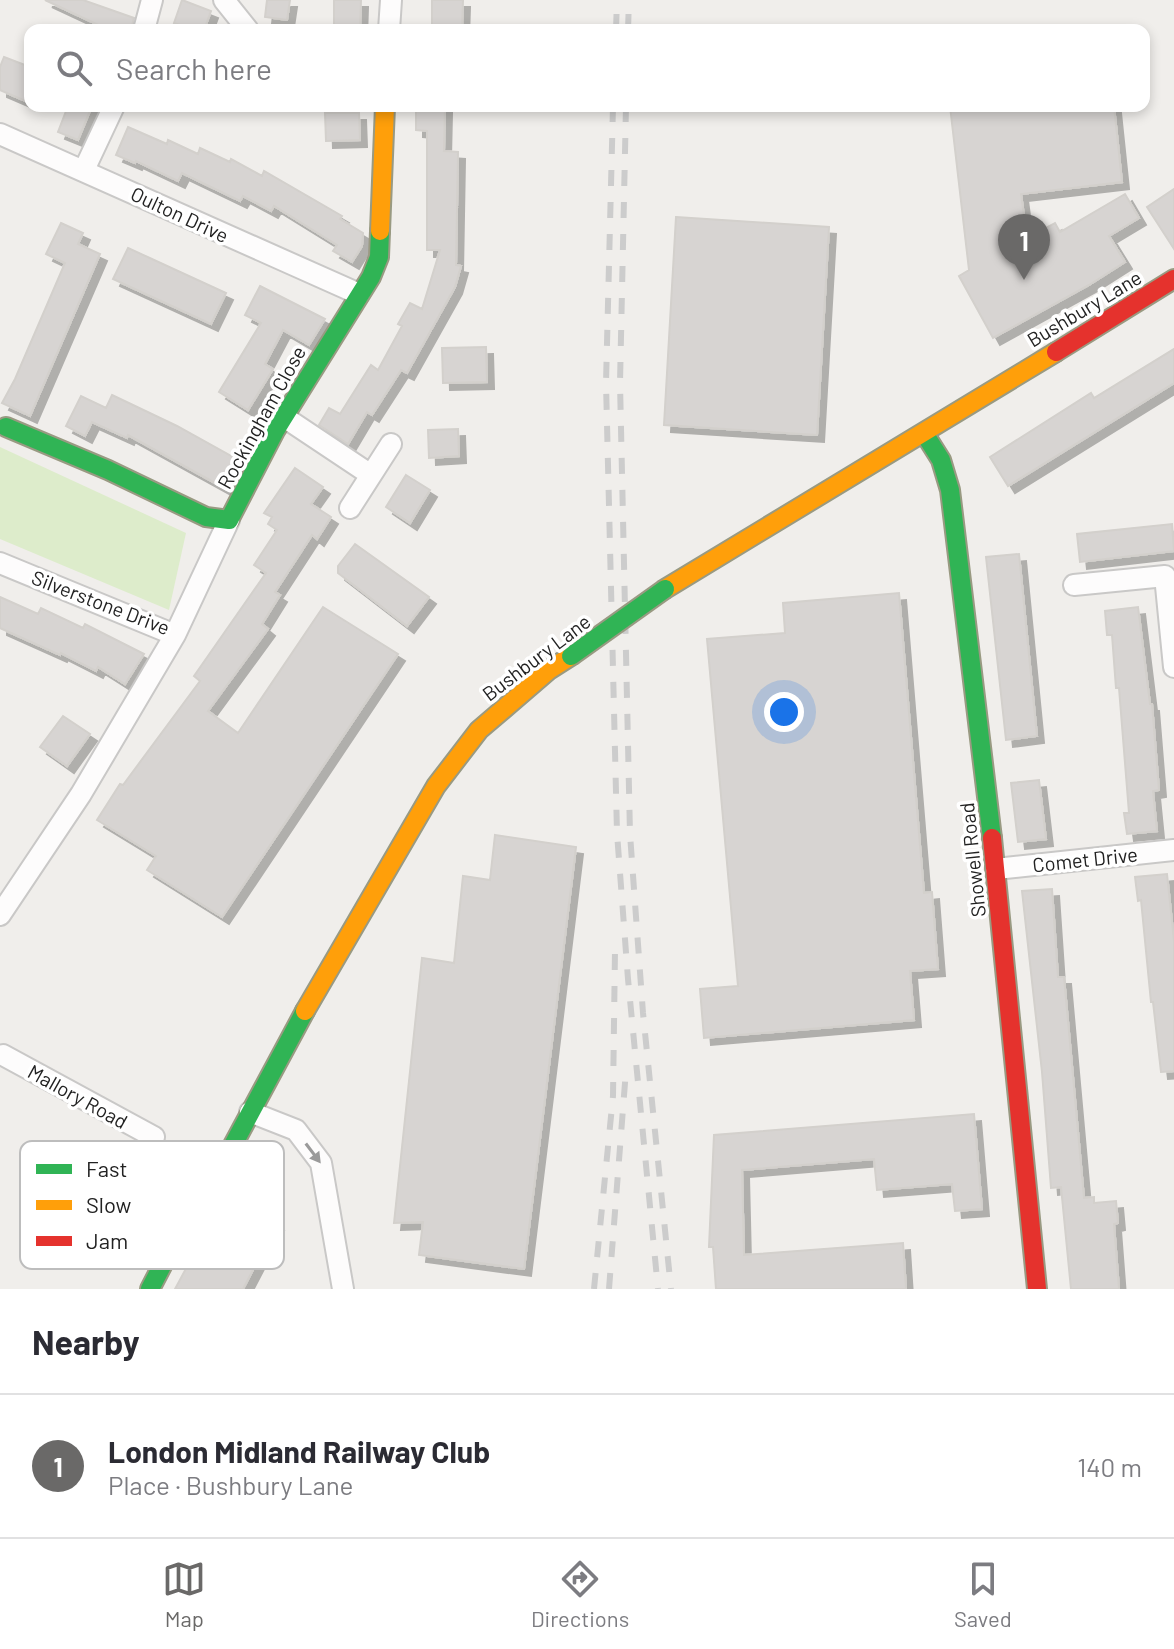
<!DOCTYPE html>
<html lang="en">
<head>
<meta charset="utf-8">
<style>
	:root { --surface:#fff; --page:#f7f7f7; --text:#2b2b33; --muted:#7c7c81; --line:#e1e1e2; --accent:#6a6968 }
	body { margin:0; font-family:Barlow,sans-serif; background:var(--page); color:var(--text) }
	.you { position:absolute; left:784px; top:712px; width:28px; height:28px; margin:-20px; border:6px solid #fff; border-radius:50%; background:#1a73e8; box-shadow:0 0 0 12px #1a73e833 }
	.badge { display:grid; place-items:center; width:52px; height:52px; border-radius:50%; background:var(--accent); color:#fff; font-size:26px; font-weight:700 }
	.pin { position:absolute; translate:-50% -66px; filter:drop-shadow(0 2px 4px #0008) }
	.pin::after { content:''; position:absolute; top:42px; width:28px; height:24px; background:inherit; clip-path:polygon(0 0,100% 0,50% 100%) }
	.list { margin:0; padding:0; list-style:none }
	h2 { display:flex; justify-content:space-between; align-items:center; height:104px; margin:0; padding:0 32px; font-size:34px }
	h2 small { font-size:26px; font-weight:400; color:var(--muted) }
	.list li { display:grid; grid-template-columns:52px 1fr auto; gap:24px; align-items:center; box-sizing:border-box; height:144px; padding:0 32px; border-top:2px solid var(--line) }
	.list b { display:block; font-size:30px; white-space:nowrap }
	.list p { margin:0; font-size:26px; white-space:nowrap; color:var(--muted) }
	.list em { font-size:26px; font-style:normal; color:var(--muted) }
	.icon { flex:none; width:44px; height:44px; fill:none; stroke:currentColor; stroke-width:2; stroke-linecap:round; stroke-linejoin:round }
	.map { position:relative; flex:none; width:1174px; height:1289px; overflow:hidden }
	.search { position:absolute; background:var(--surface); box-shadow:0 4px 12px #0003; left:24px; right:24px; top:24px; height:88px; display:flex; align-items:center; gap:20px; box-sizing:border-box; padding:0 28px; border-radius:16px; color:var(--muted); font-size:30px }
	.sheet { height:248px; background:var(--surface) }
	nav { display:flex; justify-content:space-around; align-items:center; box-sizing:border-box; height:112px; border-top:2px solid var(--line); background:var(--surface); font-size:22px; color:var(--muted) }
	nav a { display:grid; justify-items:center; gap:4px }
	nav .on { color:var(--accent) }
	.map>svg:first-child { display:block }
</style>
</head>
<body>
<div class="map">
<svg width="1174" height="1289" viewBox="0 0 1174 1289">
	<defs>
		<filter id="shadow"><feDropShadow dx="7" dy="7" stdDeviation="0" flood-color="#0004"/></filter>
	</defs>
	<rect width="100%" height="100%" fill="#f0eeeb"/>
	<path fill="#ddeccb" d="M0 447 186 533 169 610 0 539Z"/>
	<path fill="#d7d4d2" stroke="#d3d0cc" stroke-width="2" filter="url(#shadow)" d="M45 0H83L134 18 131 30H109Z
		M182 0 211 11 204 30H195L174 23Z
		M267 0H290L287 20 265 17Z
		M334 0H361L360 30H334Z
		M432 0H463L462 30H432Z
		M4 57 30 67V103L0 90V67Z
		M68 106H92L78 140 58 132Z
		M416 106H445L444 151 458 152 456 265 461 266 455 287 407 373 401 370 372 415 367 412 348 444 319 425 329 408 340 414 371 365 378 370 402 326 398 324 410 303 422 309 440 250H427V131L416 130Z
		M950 106H1114L1122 182 1021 194 1027 238 1055 223 1060 232 1125 194 1139 218 1109 236 1125 262 1089 285 993 338 959 276 969 270Z
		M325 113H359L360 140 326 141Z
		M128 127 167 144 168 140 198 154 200 148 230 162 231 159 262 176 264 171 342 216 340 219 363 233 362 246 352 262 333 251 337 245 274 206 271 211 243 196 240 201 182 173 178 181 136 161 135 163 116 155Z
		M1174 189V249L1147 207Z
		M676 217 829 227 817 435 664 425Z
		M61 223 83 233 78 244 100 254 30 416 2 403 15 379 65 263 46 254Z
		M128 248 226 293 211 324 113 279Z
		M260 286 325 319 309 345 283 330 265 364 273 369 248 410 219 392 261 323 245 315Z
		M486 347 487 382 443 383 442 348Z
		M1174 349V383L1008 486 990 457 1091 393 1094 398Z
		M112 395 177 426 240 461 226 489 128 435 127 438 92 422 85 436 66 426 81 396 106 408Z
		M458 429 459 456 429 458 428 430Z
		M295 468 323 487 311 504 331 517 317 539 312 535 275 592 280 595 262 624 268 629 208 711 238 733 323 607 398 654 222 917 147 870 156 856 97 820 120 784 123 785 200 681 194 676 266 573 254 565 277 530 268 524 272 517 264 513Z
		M406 475 430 490 410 523 386 507Z
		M1172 524 1174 551 1080 562 1077 534Z
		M355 544 429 597 407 626 338 573V566Z
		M1019 554 1037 736 1006 740 986 557Z
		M899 593 924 893 932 892 938 969 910 971 914 1020 704 1038 700 989 738 986 707 639 785 633 783 603Z
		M0 597 38 614 41 608 83 628 85 624 144 654 125 684 98 667 96 671 61 653 60 655 0 628Z
		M1138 607 1150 704H1152L1159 790 1153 791 1157 831 1127 834 1124 813H1129L1119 688H1116L1112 635H1107L1105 611Z
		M63 716 90 734 67 766 40 747Z
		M1039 780 1046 839 1018 842 1011 783Z
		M495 835 576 847 524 1269 419 1255 423 1222 394 1223 422 958 454 963 463 876 490 880Z
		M1167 874 1174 941V1071L1161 1072 1153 1002H1151L1141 900 1138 901 1135 877Z
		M1052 889 1058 977H1064L1084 1198 1094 1197V1203L1116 1201 1118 1223 1114 1224 1119 1289H1071L1061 1187 1051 1188 1042 1072 1022 891Z
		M974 1114 982 1209 955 1211 952 1184 877 1190 874 1159 742 1170 744 1255 903 1243 906 1289H716L713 1247H709L714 1135Z
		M225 1196 277 1224 243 1289H175Z"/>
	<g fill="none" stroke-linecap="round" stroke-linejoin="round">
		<g stroke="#c9c8c7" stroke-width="24">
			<path id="street" d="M224 0 248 30
				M144 30 152 0
				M389 30 391 0
				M0 134 359 294
				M84 170 114 106
				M284 417 371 475
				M350 508 391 444
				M0 563 175 635 229 520
				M1074 585 1165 576 1174 667
				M996 869 1174 850
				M0 915 81 794 175 635
				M3 1055 154 1137
				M250 1112 296 1130 321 1163 343 1289"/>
		</g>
		<g stroke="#999a82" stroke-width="22">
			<path id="fast" d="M6 427 108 470 206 517 229 520 275 431 371 277 379 257 380 231
				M924 433 941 460 950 490 992 838
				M150 1289 203 1187 232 1147 305 1011"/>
		</g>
		<g stroke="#999a82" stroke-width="22">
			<path id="slow" d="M380 231 385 106
				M665 589 1056 352
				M305 1011 436 786 479 730 549 670 571 656"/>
		</g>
		<g stroke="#999a82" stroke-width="22">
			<path id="jam" d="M1056 352 1174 279
				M992 838 1037 1289"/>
		</g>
		<use href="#street" stroke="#fdfcfc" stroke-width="20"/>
		<use href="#fast" stroke="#30b455" stroke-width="18"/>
		<use href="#slow" stroke="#ff9f0a" stroke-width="18"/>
		<use href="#jam" stroke="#e5322d" stroke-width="18"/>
		<path stroke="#ccc" stroke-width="6" stroke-dasharray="16 16" stroke-linecap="butt" d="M616 30 617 0
			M628 30 629 0
			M613 106 606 383 617 833 628 979 658 1289
			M626 106 620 383 630 834 643 1013 671 1289
			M594 1289 613 1096 615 950
			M609 1289 626 1070"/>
		<g stroke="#999a82" stroke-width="22" stroke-linecap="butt">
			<path id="fast-bridge" d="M571 656 665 589"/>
		</g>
		<use href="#fast-bridge" stroke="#30b455" stroke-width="18"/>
	</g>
	<defs><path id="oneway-solid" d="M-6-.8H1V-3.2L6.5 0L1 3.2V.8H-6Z" transform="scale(2)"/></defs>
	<use fill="#9a9a9a" href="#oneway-solid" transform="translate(313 1153) rotate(53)"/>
	<g text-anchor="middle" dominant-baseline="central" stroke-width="7" stroke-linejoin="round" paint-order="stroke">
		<g font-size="20" fill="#222" stroke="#fff">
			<text transform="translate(180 214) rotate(25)">Oulton Drive</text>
			<text transform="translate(1084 308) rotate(-31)">Bushbury Lane</text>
			<text transform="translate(261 417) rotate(-61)">Rockingham Close</text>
			<text transform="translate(101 602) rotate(21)">Silverstone Drive</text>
			<text transform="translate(536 657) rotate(-37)">Bushbury Lane</text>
			<text transform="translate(1085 859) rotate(-6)">Comet Drive</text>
			<text transform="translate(972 860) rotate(-96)">Showell Road</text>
			<text transform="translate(78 1096) rotate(29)">Mallory Road</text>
		</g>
	</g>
	<rect x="20" y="1141" width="264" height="128" rx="12" fill="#fff" stroke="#bdbdbd" stroke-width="2"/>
	<rect x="36" y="1164" width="36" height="10" fill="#30b455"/>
	<rect x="36" y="1200" width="36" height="10" fill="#ff9f0a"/>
	<rect x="36" y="1236" width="36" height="10" fill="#e5322d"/>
	<g font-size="22" fill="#222">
		<text x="86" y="1177">Fast</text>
		<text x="86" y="1213">Slow</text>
		<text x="86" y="1249">Jam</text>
	</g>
</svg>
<div class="you"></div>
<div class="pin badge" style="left:1024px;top:280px">1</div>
<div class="search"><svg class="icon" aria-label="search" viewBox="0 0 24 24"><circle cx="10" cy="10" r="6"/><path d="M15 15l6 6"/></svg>Search here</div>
</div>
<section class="sheet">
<h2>Nearby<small></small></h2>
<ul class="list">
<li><span class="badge">1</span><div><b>London Midland Railway Club</b><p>Place · Bushbury Lane</p></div><em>140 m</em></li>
</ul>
</section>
<nav>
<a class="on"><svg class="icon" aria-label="map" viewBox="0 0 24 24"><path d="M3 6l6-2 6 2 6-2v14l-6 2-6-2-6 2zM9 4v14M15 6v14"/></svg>Map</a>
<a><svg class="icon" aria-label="directions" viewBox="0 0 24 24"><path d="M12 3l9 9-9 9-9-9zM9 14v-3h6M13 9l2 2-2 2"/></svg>Directions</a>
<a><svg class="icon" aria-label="saved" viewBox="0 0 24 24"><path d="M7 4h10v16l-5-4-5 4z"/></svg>Saved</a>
</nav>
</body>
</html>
